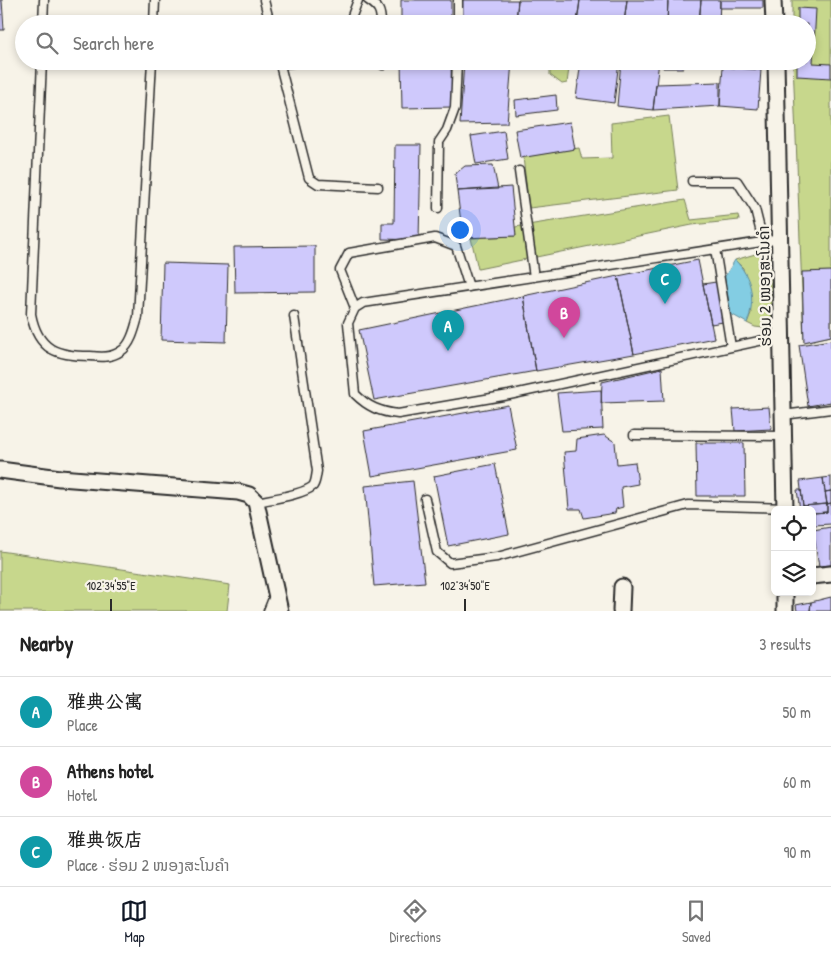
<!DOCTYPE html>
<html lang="en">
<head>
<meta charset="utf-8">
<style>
	:root { --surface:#fff; --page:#f6f6f6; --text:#222; --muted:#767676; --line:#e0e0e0; --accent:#111827 }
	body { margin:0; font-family:"Patrick Hand","LXGW WenKai TC","Noto Sans Lao",sans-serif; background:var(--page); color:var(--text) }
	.controls { position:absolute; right:15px; bottom:15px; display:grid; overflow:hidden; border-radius:8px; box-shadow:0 2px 8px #0003 }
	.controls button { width:45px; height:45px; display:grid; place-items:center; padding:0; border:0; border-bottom:1px solid var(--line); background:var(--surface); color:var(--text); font:25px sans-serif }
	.you { position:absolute; left:459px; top:229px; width:18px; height:18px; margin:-12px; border:4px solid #fff; border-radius:50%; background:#1a73e8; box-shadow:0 0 0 8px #1a73e833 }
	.badge { display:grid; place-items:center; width:32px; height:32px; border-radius:50%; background:var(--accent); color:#fff; font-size:16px; font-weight:700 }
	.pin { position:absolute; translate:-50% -41px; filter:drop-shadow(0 1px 2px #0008) }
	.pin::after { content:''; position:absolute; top:26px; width:18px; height:15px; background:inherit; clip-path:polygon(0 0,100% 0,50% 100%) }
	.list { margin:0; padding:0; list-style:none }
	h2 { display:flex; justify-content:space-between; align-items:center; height:65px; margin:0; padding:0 20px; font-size:21px }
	h2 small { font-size:16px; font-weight:400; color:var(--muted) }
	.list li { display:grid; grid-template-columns:32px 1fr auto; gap:15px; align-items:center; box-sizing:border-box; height:70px; padding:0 20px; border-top:1px solid var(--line) }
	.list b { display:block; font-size:19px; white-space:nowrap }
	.list p { margin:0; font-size:16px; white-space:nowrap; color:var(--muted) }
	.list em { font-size:16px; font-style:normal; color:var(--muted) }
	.icon { flex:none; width:28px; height:28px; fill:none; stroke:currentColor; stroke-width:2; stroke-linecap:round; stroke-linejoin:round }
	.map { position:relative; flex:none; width:831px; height:611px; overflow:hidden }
	.search { position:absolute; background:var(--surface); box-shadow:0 2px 8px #0003; left:15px; right:15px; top:15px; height:55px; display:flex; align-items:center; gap:12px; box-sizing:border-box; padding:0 18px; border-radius:28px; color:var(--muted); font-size:19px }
	.sheet { height:275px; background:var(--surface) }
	nav { display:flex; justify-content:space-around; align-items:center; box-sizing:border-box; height:70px; border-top:1px solid var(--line); background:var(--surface); font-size:14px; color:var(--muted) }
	nav a { display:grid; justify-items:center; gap:2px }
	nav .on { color:var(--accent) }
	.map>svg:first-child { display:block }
</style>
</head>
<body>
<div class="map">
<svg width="831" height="611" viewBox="0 0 831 611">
	<rect width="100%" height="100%" fill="#f7f3e8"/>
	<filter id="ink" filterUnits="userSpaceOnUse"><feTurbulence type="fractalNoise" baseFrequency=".02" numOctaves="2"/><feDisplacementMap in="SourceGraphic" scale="10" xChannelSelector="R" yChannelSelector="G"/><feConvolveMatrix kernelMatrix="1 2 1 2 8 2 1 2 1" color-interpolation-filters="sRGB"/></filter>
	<g filter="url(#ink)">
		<path fill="#c7d78c" stroke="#79815c" d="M792 0H831V336L804 342 793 61H807V24H792Z
			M550 61H570L567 83 562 84 550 75Z
			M669 116 678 190 529 208 523 157 579 148 582 159 612 158 611 123Z
			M685 200 691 220 738 215 739 220 692 225 478 269 471 238 515 236V227Z
			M762 252 769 253 772 329 755 327 747 323 751 313 743 268 735 260Z
			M0 551 230 585 227 611H0Z"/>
		<path fill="#83cde3" stroke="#608c99" d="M735 260C752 277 756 300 747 323L731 314 724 278Z"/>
		<path fill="#cfc9fc" stroke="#2b2b2b" d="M0 0H2L4 30H0Z
			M401 0H451V24H401Z
			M460 0H518L516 21 460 19Z
			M518 0H580L577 23 516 24Z
			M580 0H627L624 23H577Z
			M627 0H668L667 24 624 23Z
			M668 0H701L699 24H667Z
			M701 0H720L719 24H699Z
			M720 0H763V8H720Z
			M798 8 816 9 813 63 831 64V78L797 76V61H807V24H798Z
			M467 20 516 21V24H466Z
			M401 61H451L452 107 402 108Z
			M464 61H512L507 123 460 124Z
			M581 61H619L614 103 576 98Z
			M621 61H659L653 110 617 106Z
			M663 61H683V68H663Z
			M683 61H718V65L683 64Z
			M723 67 761 70 758 109 720 106Z
			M720 82V106L653 110 656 84Z
			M556 95 557 110 516 115 515 100Z
			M570 122 575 149 520 158 515 130Z
			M504 131 508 159 476 164 471 136Z
			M395 145H421L419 240 382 239V223H394Z
			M493 165 498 189 457 191 455 174 465 166Z
			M511 187 516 236 463 238 457 191Z
			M315 246V292L235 293 234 247Z
			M698 260 714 338 634 354 618 276Z
			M163 263 228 265 226 342 161 340Z
			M831 271V336L804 342 802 272Z
			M618 276 634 354 536 371 523 296Z
			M716 282 723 322 711 324 703 284Z
			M523 296 536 371 374 400 359 330Z
			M831 340V402L808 406 799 345Z
			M662 368 664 401 601 403 602 382Z
			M601 390 603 429 562 431 557 393Z
			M508 405 517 450 372 476 364 431Z
			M769 407 771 429 735 431 733 409Z
			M604 435 615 442 617 464 635 462 638 484 621 487 623 507 616 509 615 513 584 518 581 509H569L564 452 576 451 577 439Z
			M696 443H744L745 496H697Z
			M495 464 509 534 448 546 434 476Z
			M831 477V491L825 492 823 478Z
			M823 478 827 504 803 506 800 481Z
			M413 481 425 582 374 586 365 486Z
			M797 490H801L803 506 827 504V512L812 513V510H800Z
			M831 491V503L827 504 825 492Z
			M831 503V524L814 525V513L827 512V504Z
			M831 527V565L819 566 813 530Z
			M831 597V611H810L811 602Z
			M811 602 810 611H797L796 605Z"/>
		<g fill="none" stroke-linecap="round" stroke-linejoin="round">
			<g stroke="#2b2b2b" stroke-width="11">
				<path id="service" d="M264 0 270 24
					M368 0C379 7 381 11 381 24
					M458 0V24
					M43 24 44 0
					M154 24 155 0
					M349 24 358 0
					M42 61 31 314C38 351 58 356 90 356 101 357 111 358 121 351 131 345 135 328 138 317L152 61
					M279 61 309 178 318 184 378 187
					M383 61V65
					M280 64 308 61
					M519 171 534 277
					M692 181H737L755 209 763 241
					M438 208 439 142 447 130 455 108 457 61
					M781 239 363 303 355 308 348 323 355 394C368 407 380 412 398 414L509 395 782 336
					M715 249 731 347
					M355 308 340 270 349 253 435 238 456 246 469 287
					M783 415 831 409
					M634 435 784 436
					M425 499 437 552 450 563 497 557 688 505 785 508
					M256 502C270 499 303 495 313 486 316 482 316 476 317 471L294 316
					M268 611 274 596"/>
			</g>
			<g stroke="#2b2b2b" stroke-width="19">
				<path id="minor" d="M773 0 774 24
					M776 61 785 510
					M0 470 60 478 238 492 249 495 256 502 280 611
					M812 576 831 574
					M785 592V611
					M621 611 622 587"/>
			</g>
			<use href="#service" stroke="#f7f3e8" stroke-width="8"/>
			<use href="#minor" stroke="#f7f3e8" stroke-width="15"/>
		</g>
	</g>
	<path fill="none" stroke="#2b2b2b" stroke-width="2" d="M111 611V599M465 611V599"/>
	<g text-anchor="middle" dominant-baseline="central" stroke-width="4.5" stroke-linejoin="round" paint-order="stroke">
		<g font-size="16" fill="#2b2b2b" stroke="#f7f3e8">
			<text transform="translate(764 286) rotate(-91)">ຮ່ອມ 2 ໜອງສະໂນຄໍາ</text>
		</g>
	</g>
	<g font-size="12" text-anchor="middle" fill="#2b2b2b" stroke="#f7f3e8" stroke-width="4.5" stroke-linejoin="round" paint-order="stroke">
		<text x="111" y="590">102°34'55"E</text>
		<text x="465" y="590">102°34'50"E</text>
	</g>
</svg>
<div class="controls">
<button><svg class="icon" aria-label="locate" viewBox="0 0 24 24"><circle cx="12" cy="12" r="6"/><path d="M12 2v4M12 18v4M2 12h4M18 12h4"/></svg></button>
<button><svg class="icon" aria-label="layers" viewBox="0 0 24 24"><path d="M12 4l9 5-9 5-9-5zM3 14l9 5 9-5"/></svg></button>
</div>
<div class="you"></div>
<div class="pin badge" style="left:448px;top:351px;background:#0f9aa8">A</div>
<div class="pin badge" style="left:564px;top:338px;background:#d1479c">B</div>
<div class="pin badge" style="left:665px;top:304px;background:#0f9aa8">C</div>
<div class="search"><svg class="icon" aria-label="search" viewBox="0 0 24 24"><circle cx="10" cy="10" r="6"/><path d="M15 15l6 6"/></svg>Search here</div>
</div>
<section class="sheet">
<h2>Nearby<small>3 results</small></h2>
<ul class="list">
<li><span class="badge" style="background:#0f9aa8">A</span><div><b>雅典公寓</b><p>Place</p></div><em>50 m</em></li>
<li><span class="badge" style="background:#d1479c">B</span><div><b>Athens hotel</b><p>Hotel</p></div><em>60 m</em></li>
<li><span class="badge" style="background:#0f9aa8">C</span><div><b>雅典饭店</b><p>Place · ຮ່ອມ 2 ໜອງສະໂນຄໍາ</p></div><em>90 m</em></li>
</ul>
</section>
<nav>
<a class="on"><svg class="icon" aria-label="map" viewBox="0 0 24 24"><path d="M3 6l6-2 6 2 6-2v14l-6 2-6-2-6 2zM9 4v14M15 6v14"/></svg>Map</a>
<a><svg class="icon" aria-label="directions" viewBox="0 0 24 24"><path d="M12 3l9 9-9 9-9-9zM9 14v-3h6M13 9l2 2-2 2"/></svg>Directions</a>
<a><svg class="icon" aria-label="saved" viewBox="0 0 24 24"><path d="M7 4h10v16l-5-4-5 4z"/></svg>Saved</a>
</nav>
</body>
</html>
